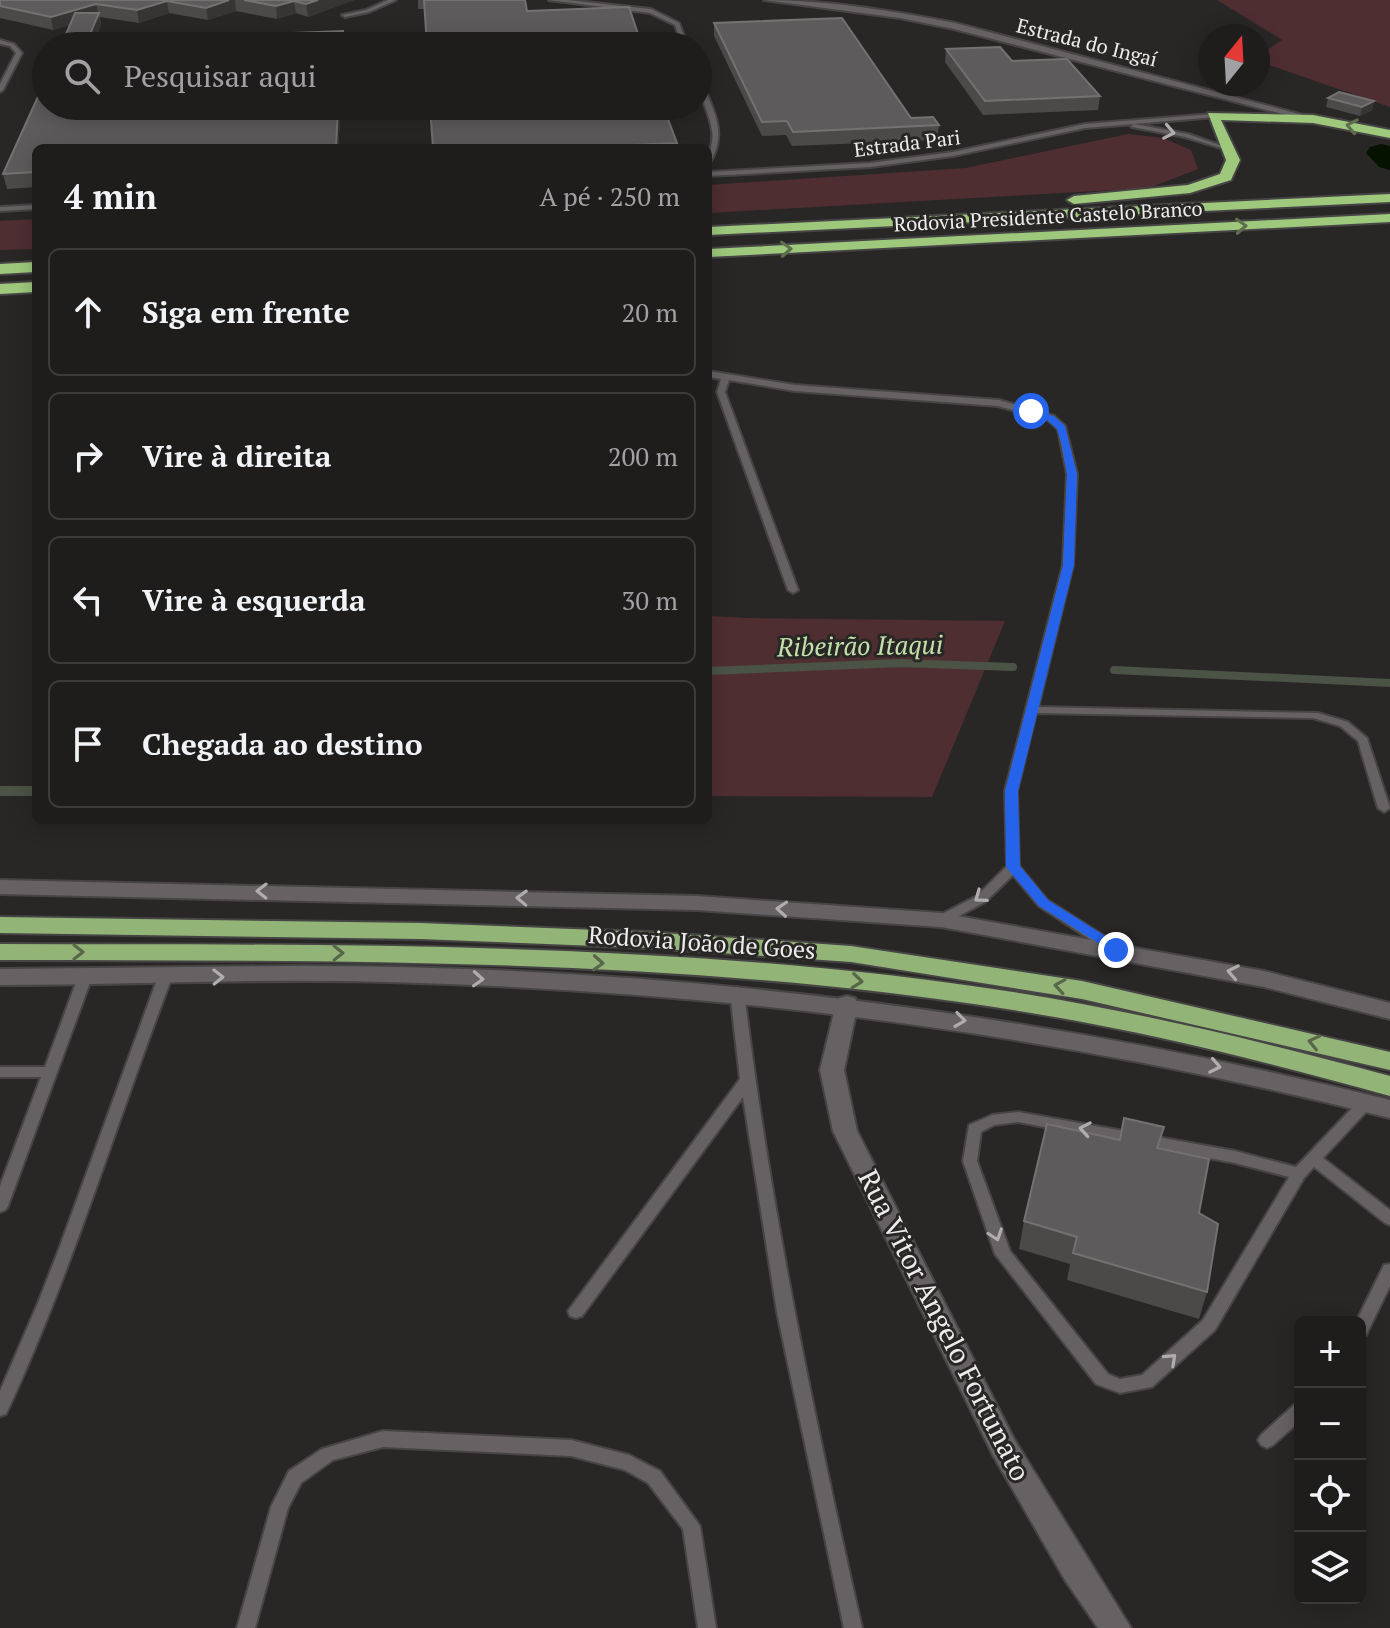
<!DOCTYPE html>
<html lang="pt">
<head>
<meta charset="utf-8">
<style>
	:root { --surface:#1f1c1c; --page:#272525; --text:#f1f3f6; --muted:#a1a1a3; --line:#3c3a3b }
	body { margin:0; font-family:"PT Serif",serif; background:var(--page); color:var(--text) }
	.controls { position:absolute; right:24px; bottom:24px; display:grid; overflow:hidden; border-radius:12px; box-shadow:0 4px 20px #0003 }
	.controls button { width:72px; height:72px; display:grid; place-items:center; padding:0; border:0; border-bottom:2px solid var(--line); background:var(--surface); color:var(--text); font:40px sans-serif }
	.compass { position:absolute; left:1198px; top:24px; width:72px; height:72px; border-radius:50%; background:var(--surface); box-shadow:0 4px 20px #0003; rotate:18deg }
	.stop { position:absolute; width:24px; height:24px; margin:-18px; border:6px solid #2563eb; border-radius:50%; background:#fff }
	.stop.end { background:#2563eb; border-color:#fff; box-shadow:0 2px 8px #0008 }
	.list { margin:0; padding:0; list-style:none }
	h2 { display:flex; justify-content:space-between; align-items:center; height:104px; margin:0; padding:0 32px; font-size:34px }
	h2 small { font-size:26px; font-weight:400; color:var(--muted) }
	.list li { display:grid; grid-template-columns:52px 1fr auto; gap:24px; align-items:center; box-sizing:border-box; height:128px; margin:0 16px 16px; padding:0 16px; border:2px solid var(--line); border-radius:12px }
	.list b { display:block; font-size:30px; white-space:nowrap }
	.list em { font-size:26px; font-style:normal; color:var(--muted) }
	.icon { flex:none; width:44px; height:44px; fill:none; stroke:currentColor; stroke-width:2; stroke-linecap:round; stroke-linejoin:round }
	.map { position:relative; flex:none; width:1390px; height:1628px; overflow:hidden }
	.search { position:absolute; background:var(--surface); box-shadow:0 4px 20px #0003; left:32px; top:32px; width:680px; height:88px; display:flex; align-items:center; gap:20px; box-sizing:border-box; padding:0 28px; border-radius:44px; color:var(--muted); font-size:30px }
	.panel { position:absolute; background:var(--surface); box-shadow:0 4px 20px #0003; left:32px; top:144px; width:680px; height:680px; border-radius:12px }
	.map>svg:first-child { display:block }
</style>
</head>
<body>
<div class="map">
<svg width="1390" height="1628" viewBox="0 0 1390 1628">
	<rect width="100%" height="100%" fill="#292626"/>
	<path fill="#4f2e32" d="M1217 0H1390V107L1258 61V56L1282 40Z
		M1128 134 1163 138 1191 150 1198 169 1149 188 708 213V185L966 168Z
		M36 219V249L0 250V221Z
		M708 616 747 618 1005 621 932 797 708 796Z"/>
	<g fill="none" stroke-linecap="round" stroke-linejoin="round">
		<path stroke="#4b5346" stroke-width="8" d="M1114 670 1390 683
			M708 671 900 663 1013 667"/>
		<path stroke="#4b5346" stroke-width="10" d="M0 791H36"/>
		<path fill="#061200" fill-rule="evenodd" d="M1381 144 1390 146V170L1379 167 1366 153 1370 147Z"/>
		<g stroke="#464444" stroke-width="4">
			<path id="service" d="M388 0H396L369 12 345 17 342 15 366 10Z
				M549 0H567L651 9 679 23 688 46H682L675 25 650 13Z
				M0 40 14 44 22 53 3 90 0 92V84L16 53 10 46 0 44Z
				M698 78 701 80C713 109 728 133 710 163L708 164C708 152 714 143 712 131 710 112 698 97 698 78Z
				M1213 114 1215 115V117L1134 124 1188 134 1231 149V151L1185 137 1132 127 1131 126 1134 124 1085 128 953 156 870 167 708 176V172L870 163 953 152 1085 124Z
				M36 205V209L0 211V207Z
				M708 371 795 385 999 400 1054 416 1065 426 1077 474 1073 565 1038 707 1318 713 1348 722 1367 738 1390 808 1384 812 1378 808 1358 741 1340 726 1313 718 1036 713 1017 791 1019 866 1047 900 1121 947 1123 950 1121 953H1111L1039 906 1013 875 985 902 946 923H936L935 920 936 917 977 896 1007 866 1005 791 1063 565 1067 474 1058 429 1048 420 998 406 795 391 729 380 725 392 798 590 793 593 788 590 717 392 721 379 708 377Z
				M85 972 90 974 92 977 8 1206 5 1210 0 1212V1186L41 1077H0V1067H45L78 977 80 974Z
				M165 972 170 974 172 977C116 1123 72 1273 6 1414L0 1416V1391L38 1303 59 1249 158 977 160 974Z
				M737 987 742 989 744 992C770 1207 814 1417 862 1628H844L777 1312 743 1097 582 1316 576 1318 570 1316 568 1311 740 1079 730 992 732 989Z
				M1361 1103 1366 1104 1368 1108 1366 1112 1323 1158 1390 1210V1225L1385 1223 1314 1167 1304 1178 1215 1330 1152 1387 1120 1393 1096 1384 995 1254 963 1161 969 1125 992 1115 1018 1112 1235 1151 1296 1167 1356 1104ZM1018 1122 1235 1163 1289 1177 1203 1320 1142 1375 1120 1379 1108 1374 1010 1251 977 1161 981 1132 994 1125Z
				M1390 1264V1286L1366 1335 1360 1337V1322H1356L1384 1265Z
				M1300 1403V1421L1273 1445 1267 1448 1261 1445 1258 1440 1261 1435 1294 1405Z
				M383 1431 571 1440 629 1455 660 1471 700 1526 716 1628H698L683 1529 648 1483 625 1470 571 1456 383 1447 333 1460 301 1483 288 1508 255 1628H237L271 1507 289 1471 322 1449Z"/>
		</g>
		<g stroke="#464444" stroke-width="4">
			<path id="minor" d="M764 0C828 0 893 11 955 23L1318 119 1313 122 954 29 900 18Z
				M847 996 855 998 858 1004 844 1070 857 1131 1014 1439 1131 1628H1098L1065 1580 994 1457 833 1131 820 1070 836 1004 839 998Z"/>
		</g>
		<g stroke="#464444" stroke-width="4">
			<path id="tertiary" d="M0 880 697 896 941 913 1264 971 1390 1003V1019L1264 987 941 927 697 910 0 894Z
				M291 966C662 965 1030 1011 1390 1100V1118C1058 1034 730 991 387 982 258 978 129 985 0 985V969Z"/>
		</g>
		<g stroke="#464444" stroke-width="4">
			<path id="trunk" d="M0 917 420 923 649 932 851 946 1082 981 1390 1052V1070L1082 999 851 962 649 948 420 939 0 933Z
				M0 944C339 945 683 940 1019 993 1144 1013 1268 1043 1390 1076V1096C1268 1062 1145 1031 1019 1011 683 957 339 961 0 960Z"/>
		</g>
		<g stroke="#464444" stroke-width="4">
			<path id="motorway" d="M1208 113 1313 115 1390 130V138L1313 123 1221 120 1240 160 1231 180 1190 193 1074 204 1067 200 1074 196 1188 185 1220 174 1226 160Z
				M1390 194V202L708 235V227Z
				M1390 214V222L708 257V249Z
				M36 262V272L0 274V264Z
				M36 282V292L0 294V284Z"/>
		</g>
		<use href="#service" fill="#666263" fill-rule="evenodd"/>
		<use href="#minor" fill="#666263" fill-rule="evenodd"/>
		<use href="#tertiary" fill="#666263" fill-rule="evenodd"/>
		<use href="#trunk" fill="#93b477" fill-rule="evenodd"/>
		<use href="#motorway" fill="#9ec97c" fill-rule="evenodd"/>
	</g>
	<path fill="#4c4949" d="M0 0H354L308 17 296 13 277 19 236 11 208 20 169 13 139 23 100 17 101 25 95 40 61 46 70 25 53 30 0 18Z
		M418 0H525L527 11 642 46 425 9H418Z
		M714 23 911 118 939 125 937 140 792 146 786 135 762 136 714 36Z
		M946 49 1012 61 1100 96 1098 110 983 115 945 62Z
		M1328 98 1374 101 1372 110 1360 116 1326 107Z
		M46 106H341L338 148H36V187L7 189 3 174Z
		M677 143V148H433Z
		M1159 1149 1199 1213 1207 1292 1199 1319 1067 1280 1070 1264 1019 1249 1024 1221Z"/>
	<path fill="#373434" d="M229 0H235L236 11 208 20 206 8Z
		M318 0H354L308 17 306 4Z
		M167 1 169 13 139 23 137 10Z
		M294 1 296 13 277 19 276 6Z
		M96 4 101 25 93 46 87 41 97 17 53 30 51 17Z
		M1374 101 1372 110 1360 116 1362 107Z
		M338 106H341L338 148H336Z"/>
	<path fill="#5d5b5b" stroke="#747171" stroke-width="2" d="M0 0H229L206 8 167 1 137 10 96 4 51 17 0 6Z
		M244 0H318L306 4 294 1 276 6Z
		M424 0H525L527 11 629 7 642 46H427Z
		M75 13H99L87 41 343 31 342 46H61Z
		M842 18 911 118 933 117 939 125 793 132 787 121 762 122 714 23Z
		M1000 47 1012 61 1067 59 1100 96 985 101 946 49Z
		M46 79V106H338L336 148H36V172L3 174Z
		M1339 92 1374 101 1362 107 1328 98Z
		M430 106H663L677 143 564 148H433Z
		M1124 1118 1164 1127 1157 1148 1209 1159 1199 1213 1218 1224 1207 1292 1073 1253 1077 1237 1024 1221 1047 1124 1120 1140Z"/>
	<defs><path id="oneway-chevron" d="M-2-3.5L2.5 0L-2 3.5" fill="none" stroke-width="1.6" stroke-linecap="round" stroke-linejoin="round" transform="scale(2)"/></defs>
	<g stroke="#5e6f4d">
		<use href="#oneway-chevron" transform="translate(1352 126) rotate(-169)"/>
		<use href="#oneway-chevron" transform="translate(1241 226) rotate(-3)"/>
		<use href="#oneway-chevron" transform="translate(786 249) rotate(-3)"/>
	</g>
	<g stroke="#b0adae">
		<use href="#oneway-chevron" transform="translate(1169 132) rotate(11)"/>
		<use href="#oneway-chevron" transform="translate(262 891) rotate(-179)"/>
		<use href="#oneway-chevron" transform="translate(980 897) rotate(144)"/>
		<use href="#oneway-chevron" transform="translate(522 898) rotate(-178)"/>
		<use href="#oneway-chevron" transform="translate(782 909) rotate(-176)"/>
		<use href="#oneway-chevron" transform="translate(1233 972) rotate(-169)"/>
		<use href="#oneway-chevron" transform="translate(218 977) rotate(-1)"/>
		<use href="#oneway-chevron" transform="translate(478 979) rotate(3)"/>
		<use href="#oneway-chevron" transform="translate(960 1020) rotate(8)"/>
		<use href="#oneway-chevron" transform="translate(1215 1066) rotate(11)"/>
		<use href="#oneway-chevron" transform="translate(1085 1129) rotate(-170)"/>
		<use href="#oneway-chevron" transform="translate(996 1235) rotate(71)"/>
		<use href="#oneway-chevron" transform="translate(1171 1359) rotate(-43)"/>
	</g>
	<g stroke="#59664a">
		<use href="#oneway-chevron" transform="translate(78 952)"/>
		<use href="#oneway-chevron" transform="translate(338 953)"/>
		<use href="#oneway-chevron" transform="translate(598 963) rotate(3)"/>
		<use href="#oneway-chevron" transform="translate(857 981) rotate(6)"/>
		<use href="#oneway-chevron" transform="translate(1060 986) rotate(-171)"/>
		<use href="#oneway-chevron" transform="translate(1314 1042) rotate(-167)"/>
	</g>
	<path fill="#2563eb" d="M1028 409 1054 416 1065 426 1077 474 1074 565 1018 791 1020 866 1048 900 1121 946 1123 950 1116 954 1039 906 1006 867 1005 791 1063 565 1067 474 1062 445 1057 429 1047 420 1028 413Z"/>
	<g text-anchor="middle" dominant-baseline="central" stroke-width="6" stroke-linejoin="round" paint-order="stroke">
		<g font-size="20" fill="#edebeb" stroke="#292626">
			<text transform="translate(1087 42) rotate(14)">Estrada do Ingaí</text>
			<text transform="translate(907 143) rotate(-7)">Estrada Pari</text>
			<text transform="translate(1048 216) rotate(-3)">Rodovia Presidente Castelo Branco</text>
		</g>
		<g font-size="24" fill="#edebeb" stroke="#292626">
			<text transform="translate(702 942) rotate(4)">Rodovia João de Goes</text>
		</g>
		<g font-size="26" font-style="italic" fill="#c2e0aa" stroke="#292626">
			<text transform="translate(860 645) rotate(-1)">Ribeirão Itaqui</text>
		</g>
		<g font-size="28" fill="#edebeb" stroke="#292626">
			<text transform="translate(945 1325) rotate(63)">Rua Vitor Angelo Fortunato</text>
		</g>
	</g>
</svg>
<div class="controls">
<button>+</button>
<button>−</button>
<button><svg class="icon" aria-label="locate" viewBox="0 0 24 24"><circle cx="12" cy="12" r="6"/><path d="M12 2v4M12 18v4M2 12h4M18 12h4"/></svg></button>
<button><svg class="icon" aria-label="layers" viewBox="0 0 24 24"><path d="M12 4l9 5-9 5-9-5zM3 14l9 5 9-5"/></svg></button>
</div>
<svg class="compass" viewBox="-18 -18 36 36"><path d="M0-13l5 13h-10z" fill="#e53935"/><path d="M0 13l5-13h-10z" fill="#a1a1a3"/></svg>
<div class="stop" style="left:1031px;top:411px"></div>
<div class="stop end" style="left:1116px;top:950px"></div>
<div class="search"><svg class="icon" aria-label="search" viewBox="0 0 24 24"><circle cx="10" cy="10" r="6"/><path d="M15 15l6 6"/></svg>Pesquisar aqui</div>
<section class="panel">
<h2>4 min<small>A pé · 250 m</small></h2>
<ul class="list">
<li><svg class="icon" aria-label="ahead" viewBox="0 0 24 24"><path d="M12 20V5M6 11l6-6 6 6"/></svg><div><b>Siga em frente</b></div><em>20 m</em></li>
<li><svg class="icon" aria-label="right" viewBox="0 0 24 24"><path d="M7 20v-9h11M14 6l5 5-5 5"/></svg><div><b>Vire à direita</b></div><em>200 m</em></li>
<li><svg class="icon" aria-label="left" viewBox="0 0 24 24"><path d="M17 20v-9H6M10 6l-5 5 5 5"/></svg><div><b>Vire à esquerda</b></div><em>30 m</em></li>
<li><svg class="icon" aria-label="arrive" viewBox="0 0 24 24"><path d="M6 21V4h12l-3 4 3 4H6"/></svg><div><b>Chegada ao destino</b></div></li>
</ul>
</section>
</div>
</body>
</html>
